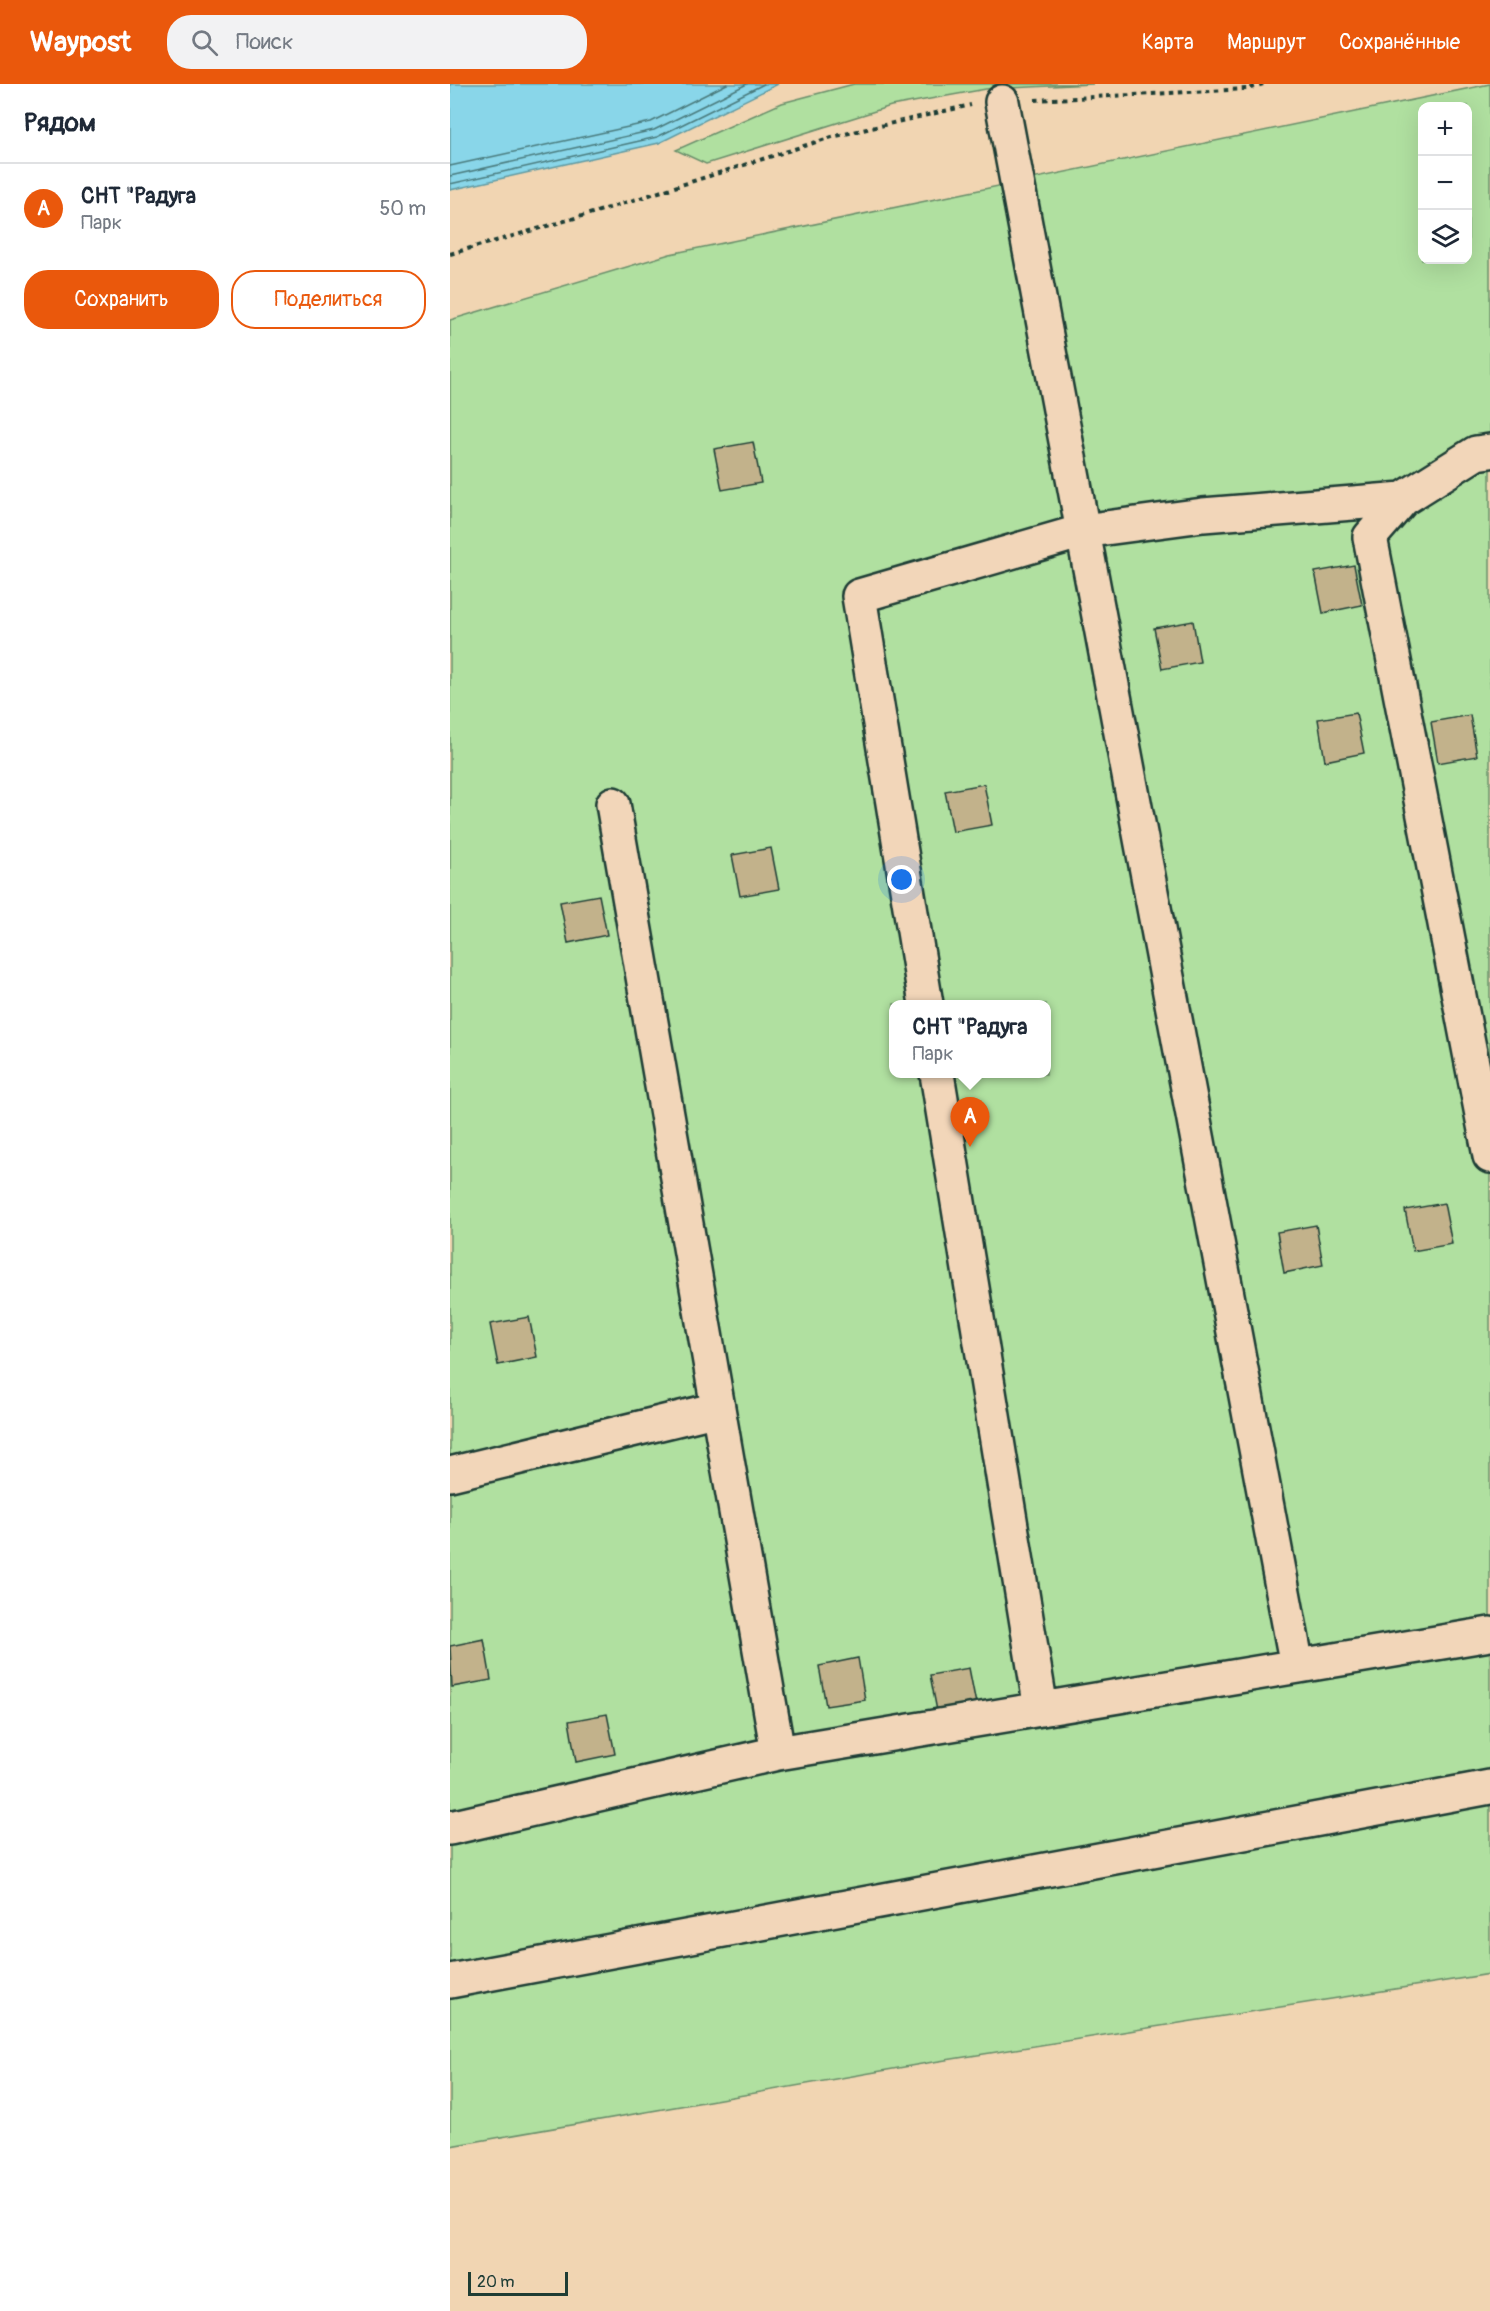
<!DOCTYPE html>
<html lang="ru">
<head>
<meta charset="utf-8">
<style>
	:root { --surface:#fff; --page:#f2f2f3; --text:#1f2937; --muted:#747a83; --line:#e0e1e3; --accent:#ea580c }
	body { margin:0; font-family:Pangolin,sans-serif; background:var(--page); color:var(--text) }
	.controls { position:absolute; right:18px; top:18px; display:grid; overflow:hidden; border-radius:12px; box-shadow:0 6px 24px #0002 }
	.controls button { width:54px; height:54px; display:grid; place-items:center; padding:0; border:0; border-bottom:2px solid var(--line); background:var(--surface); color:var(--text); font:30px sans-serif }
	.scale { position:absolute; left:18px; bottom:15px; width:100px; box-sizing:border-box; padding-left:6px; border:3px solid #1f3d34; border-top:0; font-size:16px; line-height:21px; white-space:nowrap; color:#1f3d34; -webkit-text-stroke:4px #f2d6b9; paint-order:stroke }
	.you { position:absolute; left:452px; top:796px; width:21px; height:21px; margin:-15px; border:4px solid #fff; border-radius:50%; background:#1a73e8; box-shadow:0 0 0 9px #1a73e833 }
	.badge { display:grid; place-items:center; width:39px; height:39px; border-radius:50%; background:var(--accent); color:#fff; font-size:20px; font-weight:700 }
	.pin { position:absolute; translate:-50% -50px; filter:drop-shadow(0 2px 3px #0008) }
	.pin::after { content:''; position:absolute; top:32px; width:21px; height:18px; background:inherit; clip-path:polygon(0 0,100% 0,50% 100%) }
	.popup { position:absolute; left:439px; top:916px; width:162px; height:78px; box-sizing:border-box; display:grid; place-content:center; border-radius:12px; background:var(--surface); filter:drop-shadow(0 2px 4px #0005); font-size:20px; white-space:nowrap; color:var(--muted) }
	.popup b { font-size:22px; color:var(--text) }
	.popup::after { content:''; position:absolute; left:50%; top:100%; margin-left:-12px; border:12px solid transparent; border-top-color:var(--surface) }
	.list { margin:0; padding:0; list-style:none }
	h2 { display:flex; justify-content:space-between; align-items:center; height:78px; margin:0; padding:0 24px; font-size:26px }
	h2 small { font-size:20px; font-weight:400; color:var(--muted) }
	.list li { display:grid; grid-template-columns:39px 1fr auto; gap:18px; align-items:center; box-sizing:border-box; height:90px; padding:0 24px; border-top:2px solid var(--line) }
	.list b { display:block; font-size:22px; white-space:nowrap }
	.list p { margin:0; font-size:20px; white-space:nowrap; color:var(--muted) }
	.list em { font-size:20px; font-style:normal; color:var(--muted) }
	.actions { display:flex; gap:12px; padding:18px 24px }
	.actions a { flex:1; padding:14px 0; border:2px solid var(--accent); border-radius:24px; text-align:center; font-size:21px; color:var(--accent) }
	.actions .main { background:var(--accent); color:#fff }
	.icon { flex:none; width:33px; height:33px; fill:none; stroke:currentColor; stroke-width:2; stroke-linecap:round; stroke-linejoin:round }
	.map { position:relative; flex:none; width:1040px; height:2227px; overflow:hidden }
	header { display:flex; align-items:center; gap:36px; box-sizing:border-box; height:84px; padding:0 30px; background:var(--accent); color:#fff }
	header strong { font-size:28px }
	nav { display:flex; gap:33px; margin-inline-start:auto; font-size:21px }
	.search { width:420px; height:54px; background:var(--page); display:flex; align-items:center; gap:15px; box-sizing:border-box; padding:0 21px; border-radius:24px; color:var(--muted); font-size:22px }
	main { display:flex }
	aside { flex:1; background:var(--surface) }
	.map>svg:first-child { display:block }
</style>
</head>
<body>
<header>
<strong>Waypost</strong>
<div class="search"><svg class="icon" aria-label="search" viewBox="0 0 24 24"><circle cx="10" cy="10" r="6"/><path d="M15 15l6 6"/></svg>Поиск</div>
<nav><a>Карта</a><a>Маршрут</a><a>Сохранённые</a></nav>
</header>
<main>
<aside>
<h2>Рядом<small></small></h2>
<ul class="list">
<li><span class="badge">A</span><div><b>СНТ &quot;Радуга</b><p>Парк</p></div><em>50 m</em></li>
</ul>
<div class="actions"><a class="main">Сохранить</a><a>Поделиться</a></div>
</aside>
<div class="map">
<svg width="1040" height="2227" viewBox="0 0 1040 2227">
	<rect width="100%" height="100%" fill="#f1d5b2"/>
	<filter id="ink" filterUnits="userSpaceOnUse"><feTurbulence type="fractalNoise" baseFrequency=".0167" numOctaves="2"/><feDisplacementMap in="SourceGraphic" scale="12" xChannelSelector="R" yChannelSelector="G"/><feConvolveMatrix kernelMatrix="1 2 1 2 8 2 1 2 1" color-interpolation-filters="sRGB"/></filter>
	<g filter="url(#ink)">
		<path fill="#b0e0a0" stroke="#688e6a" stroke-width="1.5" fill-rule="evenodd" d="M404 0H643L536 5 441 22 256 80 226 66 332 19Z
			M1040 0V1890L483 1978 0 2062V236L220 170ZM972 22H1018V176H972ZM444 920H596V990H444Z"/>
		<path fill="#89d6e9" stroke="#5f99a1" stroke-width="1.5" d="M0 0H328L209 59 0 106Z"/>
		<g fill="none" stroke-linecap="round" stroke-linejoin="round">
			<path stroke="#497a7c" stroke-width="1.5" d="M0 82 201 38 277 0
				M0 92 204 46 297 0
				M0 100 207 53 314 0"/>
		</g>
		<path fill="#c2b28b" stroke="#1f3d34" stroke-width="1.5" d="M303 358 311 399 272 406 264 365Z
			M904 481 912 521 873 529 865 488Z
			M743 537 750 578 712 585 704 544Z
			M906 629 914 669 875 677 868 635Z
			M1020 631 1027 672 988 679 981 638Z
			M534 700 542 741 503 748 495 707Z
			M321 764 329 805 290 812 282 771Z
			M149 811 157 851 118 859 110 818Z
			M994 1119 1002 1160 963 1167 955 1126Z
			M866 1141 873 1181 834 1189 827 1148Z
			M79 1233 87 1273 48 1281 40 1240Z
			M34 1555 41 1596 2 1603 0 1562Z
			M408 1574 415 1616 376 1622 369 1582Z
			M519 1584 527 1625 488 1632 480 1591Z
			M157 1630 165 1670 126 1678 119 1637Z"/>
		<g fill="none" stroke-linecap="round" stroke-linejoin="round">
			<g stroke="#1f3d34" stroke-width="38">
				<path id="minor" d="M552 18 847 1582
					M1040 367 1026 369 953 415 920 453 1040 1072
					M163 720 328 1669
					M476 920 409 512 633 447 753 431 953 415
					M487 990 591 1625
					M0 1390 268 1325
					M0 1744 328 1669 1040 1550
					M0 1897 1040 1703"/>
			</g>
			<path stroke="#1f3d34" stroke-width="4" stroke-dasharray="4.5 4.5" stroke-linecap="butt" d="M585 16 798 5 813 0
				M0 170 146 128 382 53 521 21"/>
			<use href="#minor" stroke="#f2d6b9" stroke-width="33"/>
		</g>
	</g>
</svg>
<div class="controls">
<button>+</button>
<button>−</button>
<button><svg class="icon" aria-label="layers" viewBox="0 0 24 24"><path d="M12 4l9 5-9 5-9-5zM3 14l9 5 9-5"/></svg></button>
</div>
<div class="scale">20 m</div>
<div class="you"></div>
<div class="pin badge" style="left:520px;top:1063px">A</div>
<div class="popup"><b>СНТ &quot;Радуга</b>Парк</div>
</div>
</main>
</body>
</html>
